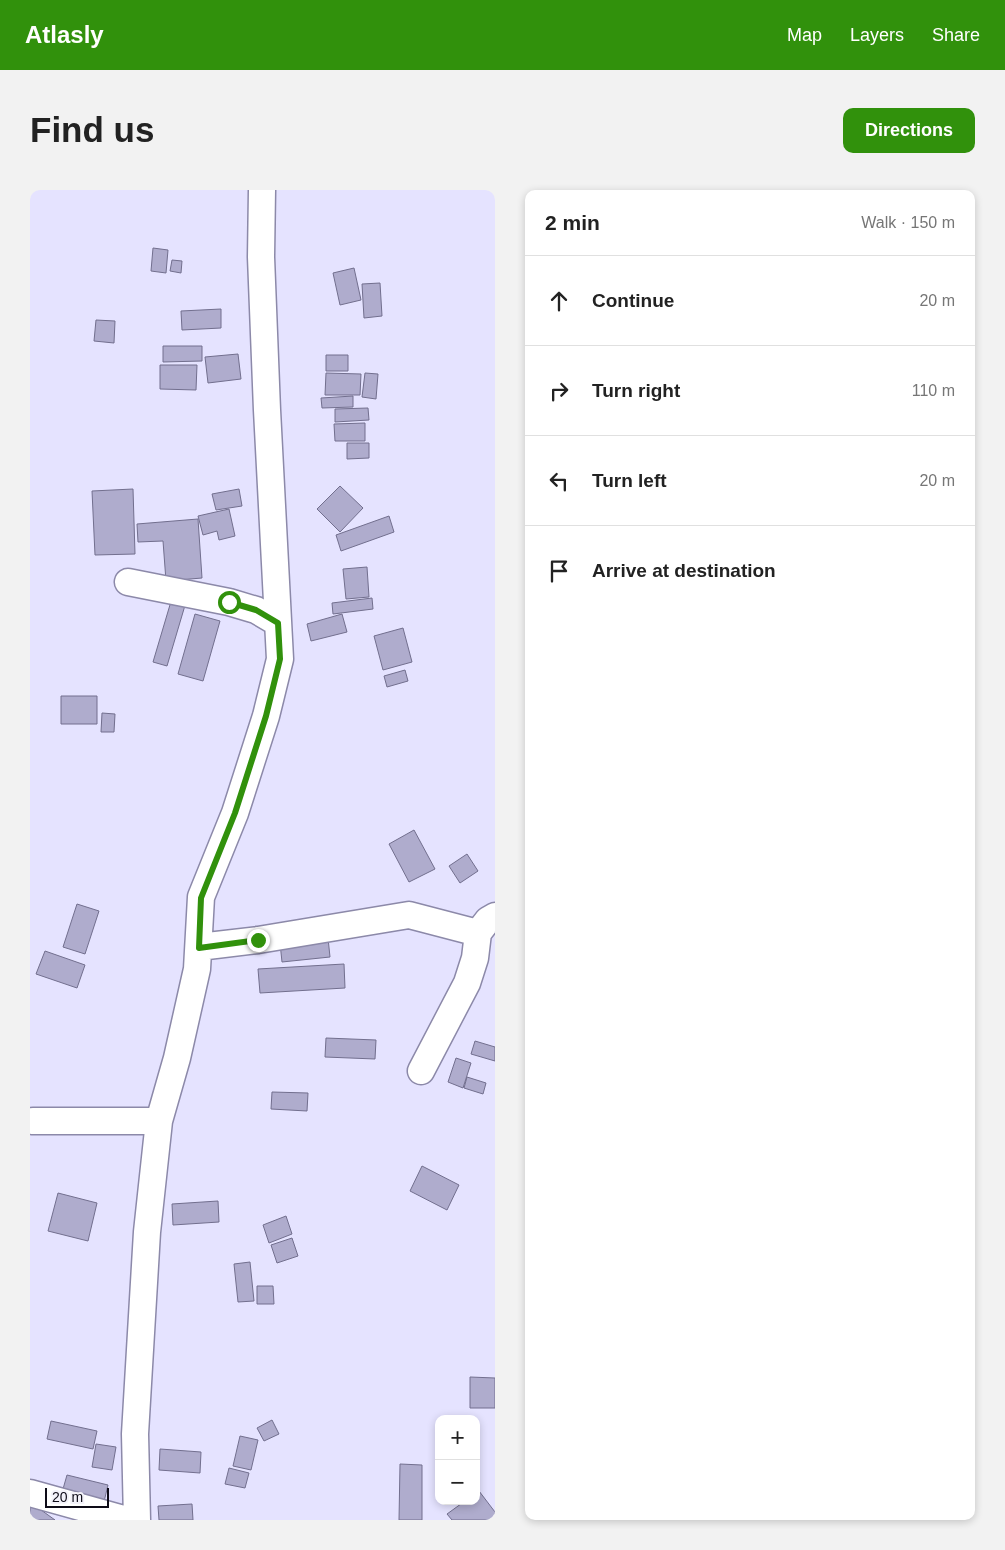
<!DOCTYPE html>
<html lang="en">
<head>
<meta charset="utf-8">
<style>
	:root { --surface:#fff; --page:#f2f2f2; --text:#222; --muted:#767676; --line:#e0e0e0; --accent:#31910c }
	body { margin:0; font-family:Helvetica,sans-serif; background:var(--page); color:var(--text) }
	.controls { position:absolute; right:15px; bottom:15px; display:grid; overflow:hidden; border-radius:10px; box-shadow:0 2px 8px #0003 }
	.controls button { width:45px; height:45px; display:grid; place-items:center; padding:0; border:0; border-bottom:1px solid var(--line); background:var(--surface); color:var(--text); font:25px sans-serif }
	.scale { position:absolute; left:15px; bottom:12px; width:64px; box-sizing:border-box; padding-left:5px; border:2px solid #0e0c18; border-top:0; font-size:14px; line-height:18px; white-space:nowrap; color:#0e0c18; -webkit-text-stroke:4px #f3f2fa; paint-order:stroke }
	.stop { position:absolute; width:15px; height:15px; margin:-11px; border:4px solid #31910c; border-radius:50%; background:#fff }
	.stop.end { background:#31910c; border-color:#fff; box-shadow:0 1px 5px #0008 }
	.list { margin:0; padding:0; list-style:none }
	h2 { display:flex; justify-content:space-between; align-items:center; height:65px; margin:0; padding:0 20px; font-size:21px }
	h2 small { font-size:16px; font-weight:400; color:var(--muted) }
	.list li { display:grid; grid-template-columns:32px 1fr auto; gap:15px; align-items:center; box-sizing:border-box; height:90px; padding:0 20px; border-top:1px solid var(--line) }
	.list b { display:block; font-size:19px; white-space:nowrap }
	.list em { font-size:16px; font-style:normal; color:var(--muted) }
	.icon { flex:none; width:28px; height:28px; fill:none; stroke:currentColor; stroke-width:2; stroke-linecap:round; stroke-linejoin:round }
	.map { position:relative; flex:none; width:465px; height:1330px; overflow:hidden; border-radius:10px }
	header { display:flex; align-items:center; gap:30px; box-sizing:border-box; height:70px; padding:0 25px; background:var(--accent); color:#fff }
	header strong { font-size:24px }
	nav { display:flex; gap:28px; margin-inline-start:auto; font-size:18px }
	.intro { display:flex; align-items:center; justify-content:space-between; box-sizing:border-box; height:120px; padding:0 30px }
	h1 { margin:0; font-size:35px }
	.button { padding:12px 22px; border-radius:10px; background:var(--accent); color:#fff; font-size:18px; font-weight:700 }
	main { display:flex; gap:30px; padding:0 30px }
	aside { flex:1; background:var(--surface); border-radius:10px; box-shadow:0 2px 8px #0003 }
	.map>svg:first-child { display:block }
</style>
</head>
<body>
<header>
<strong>Atlasly</strong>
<nav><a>Map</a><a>Layers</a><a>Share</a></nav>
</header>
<div class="intro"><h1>Find us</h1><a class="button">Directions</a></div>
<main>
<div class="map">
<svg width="465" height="1330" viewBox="0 0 465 1330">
	<rect width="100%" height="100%" fill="#e5e3ff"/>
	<path fill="#afaccd" stroke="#726f8e" d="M123 58 138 60 136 83 121 81Z
		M142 70 152 71 151 83 140 81Z
		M324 78 331 110 310 115 303 83Z
		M350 93 352 126 334 128 332 94Z
		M191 119V138L152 140 151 121Z
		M66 130 85 131 84 153 64 151Z
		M133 156H172V171L133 172Z
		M208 164 211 189 178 193 175 167Z
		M296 165H318V181H296Z
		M130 175H167L166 200 130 199Z
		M296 183 331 184 330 205H295Z
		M335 183 348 184 346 209 332 207Z
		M323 206V217L292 218 291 208Z
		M338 218 339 230 305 232V219Z
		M335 233V251H305L304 234Z
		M317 253H339V268L317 269Z
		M310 296 333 318 310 342 287 319Z
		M103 299 105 364 65 365 62 301Z
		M209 299 212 316 186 320 182 304Z
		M199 319 205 346 189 350 187 341 173 345 168 326Z
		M359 326 364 342 311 361 306 345Z
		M168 329 172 388 136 391 133 351 108 352 107 334Z
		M337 377 339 407 316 409 313 379Z
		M142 408 156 412 137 476 123 472Z
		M342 408 343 419 303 424 302 413Z
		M165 424 190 431 173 491 148 484Z
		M312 424 317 442 281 451 277 434Z
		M373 438 382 472 353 480 344 446Z
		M375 480 378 491 357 497 354 486Z
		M31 506H67V534H31Z
		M72 523 85 524 84 542H71Z
		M384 640 405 679 379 692 359 654Z
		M437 664 448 681 430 693 419 676Z
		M47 714 69 721 55 764 33 757Z
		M298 748 300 767 252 772 250 753Z
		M15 761 55 775 47 798 6 784Z
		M314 774 315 798 230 803 228 779Z
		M296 848 346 850 345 869 295 867Z
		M445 851 465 857V871L441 864Z
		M426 868 441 873 433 898 418 892Z
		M437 887 456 893 453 904 434 898Z
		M242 902 278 903 277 921 241 919Z
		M392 976 429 995 417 1020 380 1001Z
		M28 1003 67 1013 58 1051 18 1041Z
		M188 1011 189 1032 143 1035 142 1014Z
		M256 1026 262 1044 239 1053 233 1035Z
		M262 1048 268 1066 247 1073 241 1055Z
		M220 1072 224 1111 208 1112 204 1074Z
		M227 1096H243L244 1114H227Z
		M440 1187 465 1188V1218H440Z
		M242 1230 249 1244 234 1251 227 1238Z
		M21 1231 67 1241 63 1259 17 1249Z
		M210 1246 228 1250 221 1280 203 1276Z
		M66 1254 86 1257 82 1280 62 1277Z
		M130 1259 171 1262 170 1283 129 1280Z
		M370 1274 392 1275V1330H369Z
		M199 1278 219 1283 215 1298 195 1294Z
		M37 1285 78 1295 73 1316 31 1306Z
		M449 1301 465 1322V1330H422L417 1324 435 1311H446V1303Z
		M0 1312 25 1330H0Z
		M162 1314 163 1330H129L128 1316Z"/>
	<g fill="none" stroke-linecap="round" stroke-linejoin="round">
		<g stroke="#8c89a9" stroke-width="29">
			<path id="minor" d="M98 392 199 412 226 420 248 433
				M169 757 228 750 379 725 448 743 458 730 465 726
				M391 881 437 793 445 768 448 743
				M3 931H129
				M0 1303 97 1330
				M107 1330 105 1244 117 1042 129 931 147 868 167 779 171 707 205 623 236 526 250 469 237 220 231 67 232 0"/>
		</g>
		<use href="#minor" stroke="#fff" stroke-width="26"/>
	</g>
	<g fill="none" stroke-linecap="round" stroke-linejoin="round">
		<path stroke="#31910c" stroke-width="6" d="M199 412 226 420 248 433 250 469 236 526 205 623 171 708 169 758 228 750"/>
	</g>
</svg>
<div class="controls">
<button>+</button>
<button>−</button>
</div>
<div class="scale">20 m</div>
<div class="stop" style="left:199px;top:412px"></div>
<div class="stop end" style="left:228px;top:750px"></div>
</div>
<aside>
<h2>2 min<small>Walk · 150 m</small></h2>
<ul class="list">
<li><svg class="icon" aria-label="ahead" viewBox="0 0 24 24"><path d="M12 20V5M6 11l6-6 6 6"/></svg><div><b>Continue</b></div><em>20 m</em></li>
<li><svg class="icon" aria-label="right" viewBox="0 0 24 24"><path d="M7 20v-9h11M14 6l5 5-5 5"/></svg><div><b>Turn right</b></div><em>110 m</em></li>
<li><svg class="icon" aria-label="left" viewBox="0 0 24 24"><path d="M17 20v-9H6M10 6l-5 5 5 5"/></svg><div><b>Turn left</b></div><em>20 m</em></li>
<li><svg class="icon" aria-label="arrive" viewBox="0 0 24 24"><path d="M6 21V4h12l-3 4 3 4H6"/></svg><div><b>Arrive at destination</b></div></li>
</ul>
</aside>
</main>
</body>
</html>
